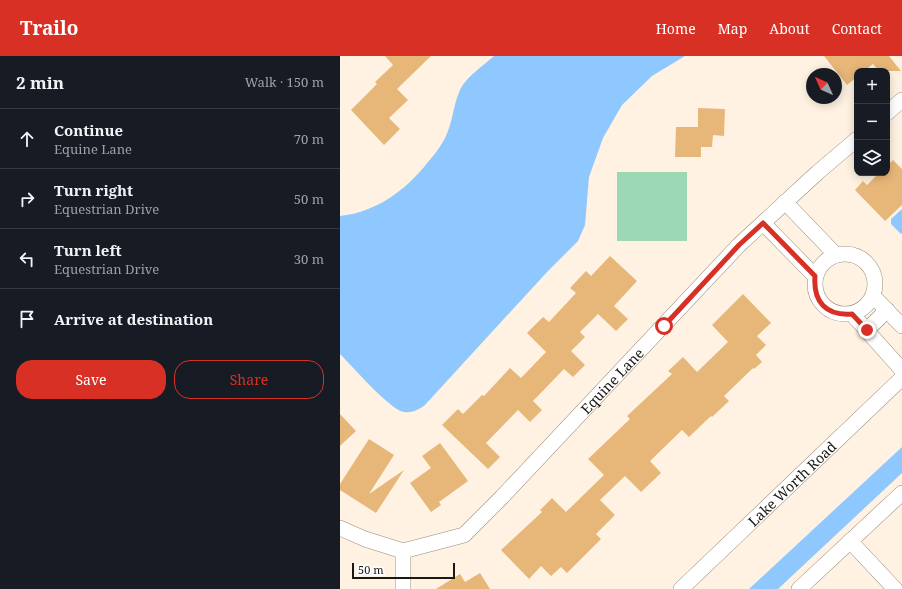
<!DOCTYPE html>
<html lang="en">
<head>
<meta charset="utf-8">
<style>
	:root { --surface:#171b24; --page:#242831; --text:#f1f3f6; --muted:#9ea1a6; --line:#363941; --accent:#d93025 }
	body { margin:0; font-family:"Noto Serif",serif; background:var(--page); color:var(--text) }
	.controls { position:absolute; right:12px; top:12px; display:grid; overflow:hidden; border-radius:8px; box-shadow:0 2px 10px #0003 }
	.controls button { width:36px; height:36px; display:grid; place-items:center; padding:0; border:0; border-bottom:1px solid var(--line); background:var(--surface); color:var(--text); font:20px sans-serif }
	.compass { position:absolute; left:466px; top:12px; width:36px; height:36px; border-radius:50%; background:var(--surface); box-shadow:0 2px 10px #0003; rotate:315deg }
	.scale { position:absolute; left:12px; bottom:10px; width:103px; box-sizing:border-box; padding-left:4px; border:2px solid #1b1712; border-top:0; font-size:11px; line-height:14px; white-space:nowrap; color:#1b1712; -webkit-text-stroke:3px #fff; paint-order:stroke }
	.stop { position:absolute; width:12px; height:12px; margin:-9px; border:3px solid #d93025; border-radius:50%; background:#fff }
	.stop.end { background:#d93025; border-color:#fff; box-shadow:0 1px 4px #0008 }
	.list { margin:0; padding:0; list-style:none }
	h2 { display:flex; justify-content:space-between; align-items:center; height:52px; margin:0; padding:0 16px; font-size:17px }
	h2 small { font-size:13px; font-weight:400; color:var(--muted) }
	.list li { display:grid; grid-template-columns:26px 1fr auto; gap:12px; align-items:center; box-sizing:border-box; height:60px; padding:0 16px; border-top:1px solid var(--line) }
	.list b { display:block; font-size:15px; white-space:nowrap }
	.list p { margin:0; font-size:13px; white-space:nowrap; color:var(--muted) }
	.list em { font-size:13px; font-style:normal; color:var(--muted) }
	.actions { display:flex; gap:8px; padding:12px 16px }
	.actions a { flex:1; padding:9px 0; border:1px solid var(--accent); border-radius:16px; text-align:center; font-size:14px; color:var(--accent) }
	.actions .main { background:var(--accent); color:#fff }
	.icon { flex:none; width:22px; height:22px; fill:none; stroke:currentColor; stroke-width:2; stroke-linecap:round; stroke-linejoin:round }
	.map { position:relative; flex:none; width:562px; height:533px; overflow:hidden }
	header { display:flex; align-items:center; gap:24px; box-sizing:border-box; height:56px; padding:0 20px; background:var(--accent); color:#fff }
	header strong { font-size:19px }
	nav { display:flex; gap:22px; margin-inline-start:auto; font-size:14px }
	main { display:flex }
	aside { flex:1; background:var(--surface) }
	.map>svg:first-child { display:block }
</style>
</head>
<body>
<header>
<strong>Trailo</strong>
<nav><a>Home</a><a>Map</a><a>About</a><a>Contact</a></nav>
</header>
<main>
<aside>
<h2>2 min<small>Walk · 150 m</small></h2>
<ul class="list">
<li><svg class="icon" aria-label="ahead" viewBox="0 0 24 24"><path d="M12 20V5M6 11l6-6 6 6"/></svg><div><b>Continue</b><p>Equine Lane</p></div><em>70 m</em></li>
<li><svg class="icon" aria-label="right" viewBox="0 0 24 24"><path d="M7 20v-9h11M14 6l5 5-5 5"/></svg><div><b>Turn right</b><p>Equestrian Drive</p></div><em>50 m</em></li>
<li><svg class="icon" aria-label="left" viewBox="0 0 24 24"><path d="M17 20v-9H6M10 6l-5 5 5 5"/></svg><div><b>Turn left</b><p>Equestrian Drive</p></div><em>30 m</em></li>
<li><svg class="icon" aria-label="arrive" viewBox="0 0 24 24"><path d="M6 21V4h12l-3 4 3 4H6"/></svg><div><b>Arrive at destination</b></div></li>
</ul>
<div class="actions"><a class="main">Save</a><a>Share</a></div>
</aside>
<div class="map">
<svg width="562" height="533" viewBox="0 0 562 533">
	<rect width="100%" height="100%" fill="#fff2e2"/>
	<path fill="#9cd8b4" d="M277 116H347V185H277Z"/>
	<path fill="#8fc8fe" d="M154 0H345L312 20 282 49 263 82 249 121 245 169 238 185 208 215 84 350C77 354 72 357 64 356 50 354 12 310 0 298V160C37 156 66 134 88 106 96 97 104 86 108 75 113 62 114 47 120 34 125 22 144 9 154 0Z
		M562 153V177L561 178 551 168V163Z
		M562 391V417L438 533H409Z"/>
	<path fill="#e6b778" d="M45 0H91L57 33 68 44 49 62 60 73 44 89 11 54 37 28 35 26 53 9Z
		M484 0H549L561 15H539L533 8 524 15H517V21L507 29Z
		M358 52 385 53 384 80 373 79 372 91H361V101H335L336 71H358Z
		M553 104 562 113V149L545 165 515 134 523 125 527 129 539 117H547V110Z
		M270 200 297 225 274 250 288 263 276 275 258 258 240 276 245 281 231 295 245 309 233 321 224 313 193 345 202 354 190 366 178 354 146 387 160 401 148 413 102 369 118 353 123 358 142 339 144 340 170 312 181 322 206 296 187 277 203 261 209 266 236 237 230 232 246 215 251 220Z
		M403 238 431 267 417 280 426 289 416 299 422 306 414 313 413 312 384 340 389 345 372 361 371 360 349 381 342 374 310 405 321 417 301 436 285 420 260 444 275 459 256 478 261 483 227 517 221 511 211 520 201 510 189 523 161 494 202 456 200 454 212 442 226 456 264 419 248 403 290 363 287 360 332 318 328 315 343 301 357 316 388 286 372 269Z
		M0 358 16 375 0 390Z
		M29 383 54 399 29 438 64 414 36 457 0 434V428Z
		M100 387 128 425 99 446 101 449 91 456 70 427 91 412 82 400Z
		M140 517 150 533H96L120 518 125 526Z"/>
	<g fill="none" stroke-linecap="round" stroke-linejoin="round">
		<g stroke="#968b7c" stroke-width="16">
			<g id="minor">
				<path d="M547 57 562 44"/>
				<path d="M445 146 496 199"/>
				<path d="M423 167 475 220"/>
				<circle cx="505" cy="228" r="30"/>
				<path d="M533 240 562 270"/>
				<path d="M512 258 562 314"/>
				<path d="M527 274 547 254"/>
				<path id="s1" d="M0 472 25 483 63 495 124 479 162 441 399 189 477 117 517 83"/>
				<path d="M510 485 555 533"/>
				<path d="M63 533V495"/>
				<path id="s2" d="M341 533 562 322"/>
				<path d="M459 533 562 437"/>
			</g>
		</g>
		<use href="#minor" stroke="#fff" stroke-width="15"/>
	</g>
	<g fill="none" stroke-linecap="round" stroke-linejoin="round">
		<path stroke="#d93025" stroke-width="5" d="M324 270 399 189 423 167 475 220C473 246 486 260 512 258L527 274"/>
	</g>
	<g text-anchor="middle" dominant-baseline="central" stroke-width="3.5" stroke-linejoin="round" paint-order="stroke">
		<g font-size="14" fill="#1b1712" stroke="#fff">
			<text stroke="none"><textPath href="#s1" startOffset="344">Equine Lane</textPath></text>
			<text stroke="none"><textPath href="#s2" startOffset="153">Lake Worth Road</textPath></text>
		</g>
	</g>
</svg>
<div class="controls">
<button>+</button>
<button>−</button>
<button><svg class="icon" aria-label="layers" viewBox="0 0 24 24"><path d="M12 4l9 5-9 5-9-5zM3 14l9 5 9-5"/></svg></button>
</div>
<svg class="compass" viewBox="-18 -18 36 36"><path d="M0-13l5 13h-10z" fill="#e53935"/><path d="M0 13l5-13h-10z" fill="#9ea1a6"/></svg>
<div class="scale">50 m</div>
<div class="stop" style="left:324px;top:270px"></div>
<div class="stop end" style="left:527px;top:274px"></div>
</div>
</main>
</body>
</html>
